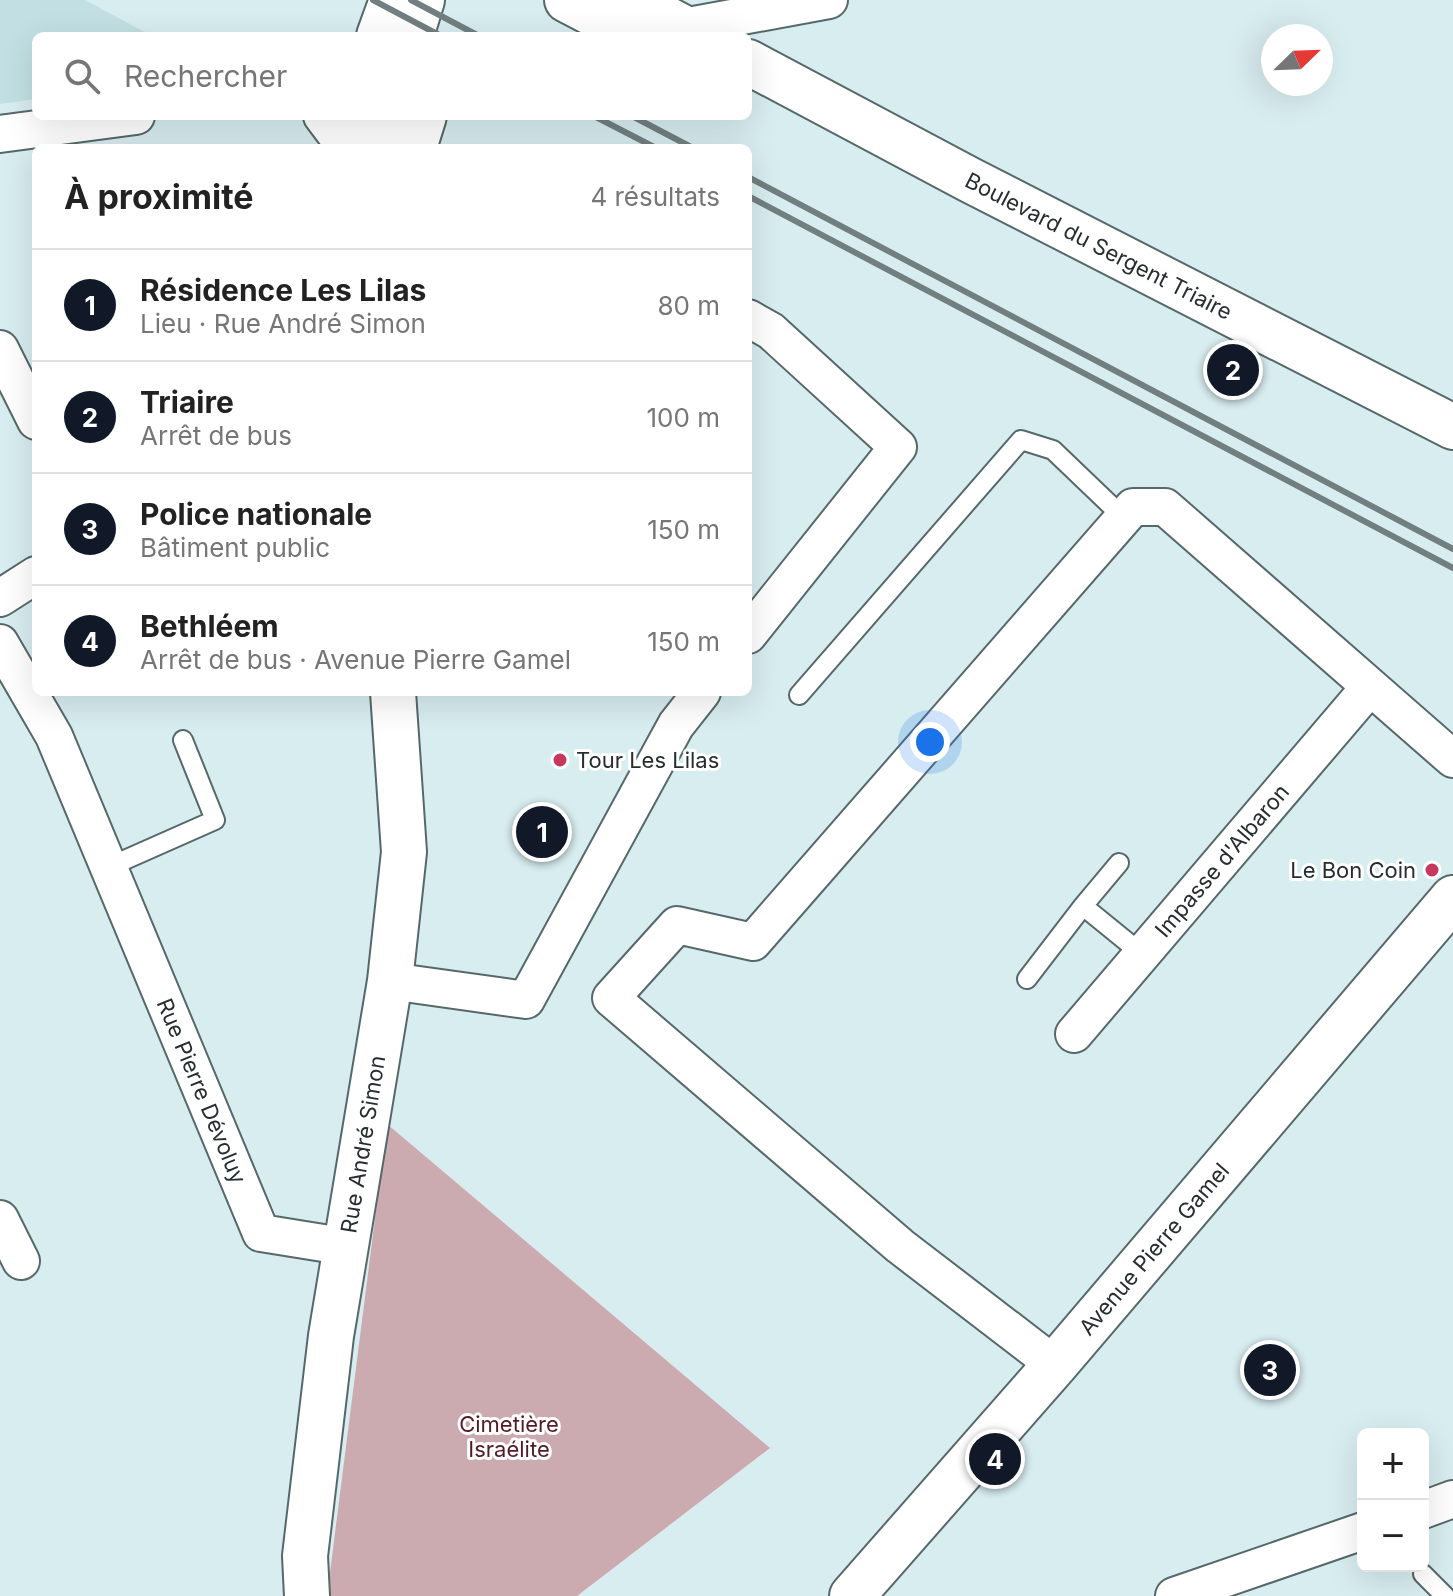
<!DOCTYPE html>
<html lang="fr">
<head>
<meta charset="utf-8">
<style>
	:root { --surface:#fff; --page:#f2f2f2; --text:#222; --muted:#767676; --line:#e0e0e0; --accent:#111827 }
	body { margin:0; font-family:Inter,sans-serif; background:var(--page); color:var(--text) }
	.controls { position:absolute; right:24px; bottom:24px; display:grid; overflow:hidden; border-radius:12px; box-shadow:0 8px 32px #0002 }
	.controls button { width:72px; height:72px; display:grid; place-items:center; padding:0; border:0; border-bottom:2px solid var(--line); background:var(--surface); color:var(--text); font:40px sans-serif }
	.compass { position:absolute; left:1261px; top:24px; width:72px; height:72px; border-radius:50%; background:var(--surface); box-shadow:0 8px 32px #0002; rotate:67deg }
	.you { position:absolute; left:930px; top:742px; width:28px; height:28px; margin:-20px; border:6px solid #fff; border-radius:50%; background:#1a73e8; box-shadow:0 0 0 12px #1a73e833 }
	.badge { display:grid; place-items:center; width:52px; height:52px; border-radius:50%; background:var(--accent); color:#fff; font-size:26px; font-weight:700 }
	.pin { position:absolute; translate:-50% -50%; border:4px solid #fff; box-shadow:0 2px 8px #0006 }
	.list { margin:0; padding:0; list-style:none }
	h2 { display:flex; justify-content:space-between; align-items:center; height:104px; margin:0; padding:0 32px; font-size:34px }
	h2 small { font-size:26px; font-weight:400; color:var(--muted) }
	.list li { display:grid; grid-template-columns:52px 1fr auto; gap:24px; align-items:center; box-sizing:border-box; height:112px; padding:0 32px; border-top:2px solid var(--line) }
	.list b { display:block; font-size:30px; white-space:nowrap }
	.list p { margin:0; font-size:26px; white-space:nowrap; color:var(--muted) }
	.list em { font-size:26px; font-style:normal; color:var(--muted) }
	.icon { flex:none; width:44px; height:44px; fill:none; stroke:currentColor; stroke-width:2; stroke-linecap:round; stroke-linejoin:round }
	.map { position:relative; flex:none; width:1453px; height:1596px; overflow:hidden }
	.search { position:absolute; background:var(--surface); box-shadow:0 8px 32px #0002; left:32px; top:32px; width:720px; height:88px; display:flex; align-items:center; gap:20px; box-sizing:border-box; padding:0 28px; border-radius:12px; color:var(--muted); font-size:30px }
	.panel { position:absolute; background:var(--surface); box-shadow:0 8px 32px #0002; left:32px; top:144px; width:720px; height:552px; border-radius:12px }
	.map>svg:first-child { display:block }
</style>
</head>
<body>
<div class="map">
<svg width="1453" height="1596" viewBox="0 0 1453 1596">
	<rect width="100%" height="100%" fill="#d8edf0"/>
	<path fill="#c2e0e3" d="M0 0H85L152 36H36V99L0 104Z"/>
	<path fill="#ccabb0" d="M387 1124 770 1448 577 1596H327Z"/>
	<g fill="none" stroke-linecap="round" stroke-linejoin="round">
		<g stroke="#56686a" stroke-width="22">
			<path id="lane" d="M799 695 1021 440 1053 450 1124 518
				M1119 863 1083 906 1142 954
				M111 866 215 820 183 740
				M1027 979 1083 906
				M1423 1574 1445 1596"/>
		</g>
		<g stroke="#56686a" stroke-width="40">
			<g id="street">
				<path d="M683 27 829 0"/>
				<path d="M322 116 346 148"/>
				<path d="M0 134 136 116"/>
				<path d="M748 318 771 331 898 447 748 635"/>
				<path d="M0 349 36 421"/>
				<path d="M0 598 36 575"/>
				<path id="s1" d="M0 643 54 736 261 1233 348 1247"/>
				<path d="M390 981 526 1000 676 725 702 692"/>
				<path id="s2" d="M1074 1034 1369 688"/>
				<path d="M0 1219 21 1261"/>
				<path d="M1055 1365 900 1246 611 998 677 925 753 942 1133 507H1165L1453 759"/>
				<path d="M1423 1510 1453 1499"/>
				<path d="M1174 1596 1363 1531"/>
			</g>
		</g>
		<g stroke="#56686a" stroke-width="48">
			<g id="secondary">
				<path d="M567 0 636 36"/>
				<path d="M631 0 699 36"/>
				<path d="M379 36 392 0"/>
				<path d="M411 36 422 0"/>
				<path id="s3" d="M748 62 970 180 1453 427"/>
				<path d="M381 116 388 122 385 148"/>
				<path d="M352 148 360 116"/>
				<path d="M414 148 424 116"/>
				<path id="s4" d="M307 1596 305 1556 331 1336 390 981 404 852 393 692"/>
				<path id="s5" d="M852 1596 1055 1365 1453 898"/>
			</g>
		</g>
		<use href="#lane" stroke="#fff" stroke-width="18"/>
		<use href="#street" stroke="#fff" stroke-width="36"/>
		<use href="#secondary" stroke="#fff" stroke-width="44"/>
		<path stroke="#727f81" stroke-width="6" d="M373 0 441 36
			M411 0 479 36
			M594 116 656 148
			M632 116 693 148
			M748 177 1453 549
			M748 196 1453 568"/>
	</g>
	<g fill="#c7385e" stroke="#fff" stroke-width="3">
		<circle cx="560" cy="760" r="8"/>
		<circle cx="1432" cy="870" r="8"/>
	</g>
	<g text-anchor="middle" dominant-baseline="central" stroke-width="6" stroke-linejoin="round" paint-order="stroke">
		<g font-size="22" fill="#262e2f" stroke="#fff">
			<text stroke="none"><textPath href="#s3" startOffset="396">Boulevard du Sergent Triaire</textPath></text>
			<text stroke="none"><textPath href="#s2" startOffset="228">Impasse d'Albaron</textPath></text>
			<text stroke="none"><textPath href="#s1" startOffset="492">Rue Pierre Dévoluy</textPath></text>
			<text stroke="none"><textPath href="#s4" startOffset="456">Rue André Simon</textPath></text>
			<text stroke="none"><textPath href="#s5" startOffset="460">Avenue Pierre Gamel</textPath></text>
		</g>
		<g font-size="22" fill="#262e2f" stroke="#fff" text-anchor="start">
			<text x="576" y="760">Tour Les Lilas</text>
			<text x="1416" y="870" text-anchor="end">Le Bon Coin</text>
		</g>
		<g font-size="22" fill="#521b27" stroke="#fff">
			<text x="509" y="1424">Cimetière<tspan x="509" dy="25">Israélite</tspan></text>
		</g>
	</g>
</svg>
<div class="controls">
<button>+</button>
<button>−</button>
</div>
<svg class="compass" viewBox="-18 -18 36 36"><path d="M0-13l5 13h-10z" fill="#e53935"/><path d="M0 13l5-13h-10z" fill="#767676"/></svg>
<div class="you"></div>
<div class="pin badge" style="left:542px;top:832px">1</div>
<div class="pin badge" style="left:1233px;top:370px">2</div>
<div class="pin badge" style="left:1270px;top:1370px">3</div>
<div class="pin badge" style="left:995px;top:1459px">4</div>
<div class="search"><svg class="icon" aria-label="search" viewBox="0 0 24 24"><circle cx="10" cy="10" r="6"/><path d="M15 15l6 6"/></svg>Rechercher</div>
<section class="panel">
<h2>À proximité<small>4 résultats</small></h2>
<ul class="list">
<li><span class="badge">1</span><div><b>Résidence Les Lilas</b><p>Lieu · Rue André Simon</p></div><em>80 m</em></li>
<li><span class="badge">2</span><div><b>Triaire</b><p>Arrêt de bus</p></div><em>100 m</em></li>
<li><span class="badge">3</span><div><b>Police nationale</b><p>Bâtiment public</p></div><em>150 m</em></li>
<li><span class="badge">4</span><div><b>Bethléem</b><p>Arrêt de bus · Avenue Pierre Gamel</p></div><em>150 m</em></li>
</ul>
</section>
</div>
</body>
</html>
